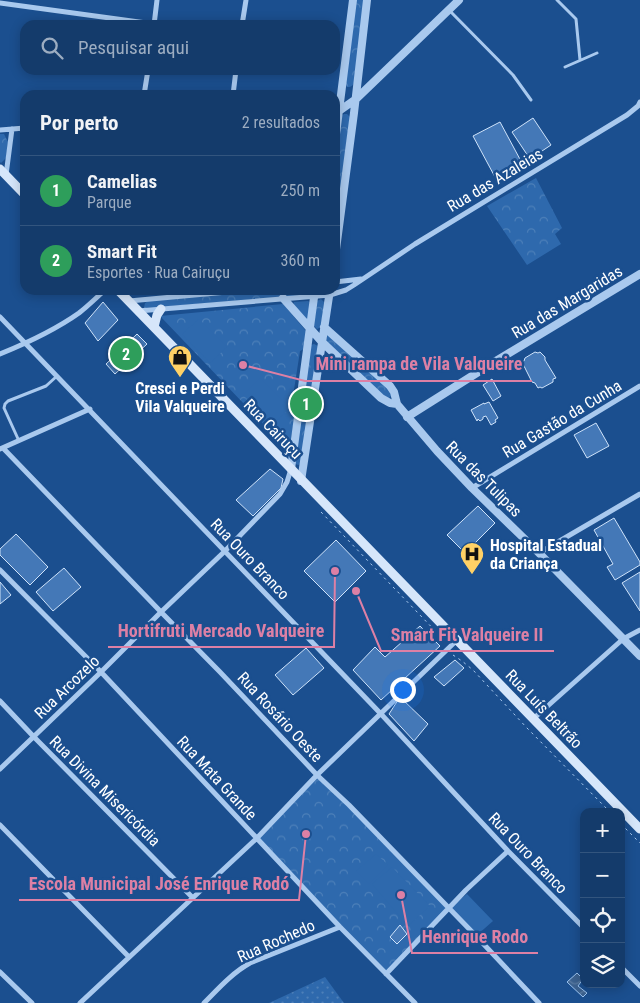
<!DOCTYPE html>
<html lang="pt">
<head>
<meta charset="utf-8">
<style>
	:root { --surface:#143b6b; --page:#214673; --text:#f1f3f6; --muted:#9dadc1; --line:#33557e; --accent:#95b2f1 }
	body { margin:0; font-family:"Roboto Condensed",sans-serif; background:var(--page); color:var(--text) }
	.controls { position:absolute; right:15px; bottom:15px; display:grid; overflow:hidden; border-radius:10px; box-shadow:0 2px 12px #0003 }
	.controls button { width:45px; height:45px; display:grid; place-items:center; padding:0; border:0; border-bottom:1px solid var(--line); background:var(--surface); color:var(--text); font:25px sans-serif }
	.you { position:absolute; left:402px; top:689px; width:18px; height:18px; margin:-12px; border:4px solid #fff; border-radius:50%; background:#1a73e8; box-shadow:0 0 0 8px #1a73e833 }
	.badge { display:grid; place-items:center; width:32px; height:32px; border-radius:50%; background:var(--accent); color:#fff; font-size:16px; font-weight:700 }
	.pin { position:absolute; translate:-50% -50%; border:2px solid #fff; box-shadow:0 1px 5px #0006 }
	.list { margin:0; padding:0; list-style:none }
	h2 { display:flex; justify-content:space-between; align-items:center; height:65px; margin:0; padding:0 20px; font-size:21px }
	h2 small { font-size:16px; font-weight:400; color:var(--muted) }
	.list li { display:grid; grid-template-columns:32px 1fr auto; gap:15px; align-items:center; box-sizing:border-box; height:70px; padding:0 20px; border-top:1px solid var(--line) }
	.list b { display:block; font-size:19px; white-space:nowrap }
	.list p { margin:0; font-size:16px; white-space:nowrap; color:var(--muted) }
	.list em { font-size:16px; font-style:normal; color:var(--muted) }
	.icon { flex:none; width:28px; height:28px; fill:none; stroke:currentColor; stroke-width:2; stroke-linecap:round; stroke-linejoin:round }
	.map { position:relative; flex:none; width:640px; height:1003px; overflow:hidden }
	.search { position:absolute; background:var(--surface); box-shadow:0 2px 12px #0003; left:20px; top:20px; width:320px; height:55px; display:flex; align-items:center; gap:12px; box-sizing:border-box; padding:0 18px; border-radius:15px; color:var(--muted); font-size:19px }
	.panel { position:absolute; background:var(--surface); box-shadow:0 2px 12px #0003; left:20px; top:90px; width:320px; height:205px; border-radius:15px }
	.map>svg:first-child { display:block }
</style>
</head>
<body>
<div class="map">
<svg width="640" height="1003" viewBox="0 0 640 1003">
	<defs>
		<pattern id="grass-dots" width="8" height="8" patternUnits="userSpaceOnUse" patternTransform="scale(1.25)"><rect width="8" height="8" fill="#2e69ad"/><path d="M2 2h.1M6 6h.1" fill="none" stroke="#4d80b9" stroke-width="1.8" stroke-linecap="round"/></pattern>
		<pattern id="forest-crowns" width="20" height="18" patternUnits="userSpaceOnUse" patternTransform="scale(1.25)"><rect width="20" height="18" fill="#2e69ad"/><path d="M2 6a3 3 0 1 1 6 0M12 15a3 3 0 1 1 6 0" fill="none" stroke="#4d80b9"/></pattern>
		<pattern id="water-waves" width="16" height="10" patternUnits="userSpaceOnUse" patternTransform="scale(1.25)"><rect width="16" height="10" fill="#3c6290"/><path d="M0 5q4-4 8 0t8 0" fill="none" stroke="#597aa1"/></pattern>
	</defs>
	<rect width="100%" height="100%" fill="#1b4f8f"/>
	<path fill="url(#grass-dots)" d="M325 977 344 1003H269Z"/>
	<path fill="url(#forest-crowns)" d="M356 0H364L354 83C352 87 350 87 347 87L345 83Z
		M344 114H347L350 117 335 233V166L341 116Z
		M0 134H4L8 142 6 158 1 163 0 162Z
		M536 178 562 228 555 234 561 244 527 265 487 206Z
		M270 290 310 291 309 295 144 308 145 303 148 301Z
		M321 299 324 302 321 327 317 329 314 326 317 301Z
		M308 301 310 302 308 321 293 305 294 302Z
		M283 304 306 331 304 349 300 351 291 409 295 413 289 451 160 316Z
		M327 334 391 392C392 395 391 397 388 399L385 398 326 342Z
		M314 344 318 346 303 463 298 465 294 463 311 345Z
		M317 775 449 908 386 974 257 838Z"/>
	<path fill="#2e69ad" d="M199 319 227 347 210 363 182 334Z
		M260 378 290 408 273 424 243 395Z
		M376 854 388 865 369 884 356 871Z
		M392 867 430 906 408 926 372 884Z
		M467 894 493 921 476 936 449 908Z"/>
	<path fill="url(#water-waves)" stroke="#9cc4f0" d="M577 973 583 979 578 986 587 993 583 997 567 982Z"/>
	<path fill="#4478b7" stroke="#cfe3fa" d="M533 118 551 145 530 159 512 132Z
		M500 122 522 163 495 177 473 136Z
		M103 302 118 320 98 341 85 323Z
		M137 334 147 344 115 374 106 364Z
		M535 352 538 353 540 352 545 357V360L556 378 553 379V382L542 388 540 387 538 388 535 383 532 382 522 362 524 361 525 358Z
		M492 379 501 396 493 401 483 385Z
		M489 402 498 418 495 420 496 422 491 425 486 416 483 417V419L480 421 478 419 477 421 471 410 484 403V404Z
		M596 423 609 446 587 458 574 435Z
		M270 469 283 479 281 488 253 516 236 500Z
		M478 506 495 523 465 553 447 535Z
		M614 518 640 562V565L615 580 607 567 613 564 594 530Z
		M16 534 48 567 30 585 0 555V549Z
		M336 540 366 571 335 602 304 571Z
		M64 568 81 587 53 611 36 592Z
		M640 572V611L622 583Z
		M0 582 11 595 0 604Z
		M420 626 440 646 381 700 353 670 375 647 385 657Z
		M306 648 324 668 293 695 275 675Z
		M455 660 464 668 444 686 434 677Z
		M400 697 428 724 414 741 389 714Z
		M400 925 407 934 397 944 390 937Z"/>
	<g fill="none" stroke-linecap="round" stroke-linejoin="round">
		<path stroke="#a9c9ee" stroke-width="1" stroke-dasharray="2.5 4" stroke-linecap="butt" d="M321 512 443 639
			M453 655 462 661 473 670 527 728 610 812
			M621 824 640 843"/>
		<path stroke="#a9c9ee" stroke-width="3" d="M557 0 576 19 580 60
			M449 10 513 75 531 100
			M565 67 597 53
			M19 441 4 408 5 404 8 401 46 386 57 376"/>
		<path stroke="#a9c9ee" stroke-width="5" d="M0 3 161 25
			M154 25 157 0
			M242 25 246 0
			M144 95 148 70
			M233 95 236 70
			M0 130 25 128
			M6 175 12 129
			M335 282 361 279
			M129 301 249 290
			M138 311 330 295 346 290 354 285 415 244 627 115 638 106 640 102
			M0 317 381 714 508 851 584 928
			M0 354C27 343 55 330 79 313 88 306 96 298 105 290
			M3 448 161 612 220 672 317 775 349 805 476 936 539 1003
			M0 449 90 409
			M472 488 640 386
			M539 553 640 494
			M0 570 101 672 340 927 415 1003
			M0 701 34 737 192 897
			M533 719 623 639 640 630
			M0 769 101 672 161 612 225 551 280 494 287 482 291 469
			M0 825 129 957
			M621 967 640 986
			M0 972 32 1003
			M386 974 466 890 508 851
			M80 1003 257 838 317 775 457 640
			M204 1003C218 989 232 973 250 963L340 927"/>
		<path stroke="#a9c9ee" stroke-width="8" d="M339 111 356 99 459 0
			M335 142 353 0
			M335 257 354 113 367 0
			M283 298 322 342 381 398 390 403 397 404
			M324 327 390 386 394 392 397 404 437 451 472 488 537 551 640 656
			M407 417 491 364 640 274
			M291 469 315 290
			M301 481 330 290"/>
		<path stroke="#d6e6fa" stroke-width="9" d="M0 169 25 195
			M118 290 640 829
			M154 327 157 315 161 309"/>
	</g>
	<defs>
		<g id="shop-pin" transform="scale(1.25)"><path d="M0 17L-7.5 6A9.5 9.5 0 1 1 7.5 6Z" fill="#ffd166" stroke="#1b4f8f"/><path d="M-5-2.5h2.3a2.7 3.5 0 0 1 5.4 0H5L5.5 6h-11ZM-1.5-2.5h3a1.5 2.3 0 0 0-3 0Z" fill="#111"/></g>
		<g id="hospital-pin" transform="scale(1.25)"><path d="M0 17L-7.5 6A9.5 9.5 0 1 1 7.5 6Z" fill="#ffd166" stroke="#1b4f8f"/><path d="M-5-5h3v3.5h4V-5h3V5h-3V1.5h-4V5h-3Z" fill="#111"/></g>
	</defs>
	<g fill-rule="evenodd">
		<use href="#shop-pin" x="180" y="357"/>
		<use href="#hospital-pin" x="472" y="554"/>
	</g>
	<g text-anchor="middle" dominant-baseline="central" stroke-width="5" stroke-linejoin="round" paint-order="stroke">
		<g font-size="16" fill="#fff" stroke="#1b4f8f">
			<text transform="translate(495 180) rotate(-31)">Rua das Azaleias</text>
			<text transform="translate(567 302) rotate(-31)">Rua das Margaridas</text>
			<text transform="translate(562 419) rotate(-31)">Rua Gastão da Cunha</text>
			<text transform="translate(273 429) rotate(46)">Rua Cairuçu</text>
			<text transform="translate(484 479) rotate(45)">Rua das Tulipas</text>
			<text transform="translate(250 559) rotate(46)">Rua Ouro Branco</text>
			<text transform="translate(67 687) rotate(-44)">Rua Arcozelo</text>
			<text transform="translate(544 709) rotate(46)">Rua Luís Beltrão</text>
			<text transform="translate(280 717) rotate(47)">Rua Rosário Oeste</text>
			<text transform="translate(217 778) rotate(47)">Rua Mata Grande</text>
			<text transform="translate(105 791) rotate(45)">Rua Divina Misericórdia</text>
			<text transform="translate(528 853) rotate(46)">Rua Ouro Branco</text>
			<text transform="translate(276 941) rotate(-24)">Rua Rochedo</text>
		</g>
		<g font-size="16" font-weight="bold" fill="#fff" stroke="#1b4f8f">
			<text x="180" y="388">Cresci e Perdi<tspan x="180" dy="18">Vila Valqueire</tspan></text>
			<text x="490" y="545" text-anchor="start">Hospital Estadual<tspan x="490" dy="18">da Criança</tspan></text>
		</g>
	</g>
	<path fill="none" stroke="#dd80a5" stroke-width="2" d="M243 365L305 381H532M335 571L334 647H108M356 591L381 651H554M306 834L299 900H19M401 895L412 953H538"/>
	<g fill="#dd80a5" stroke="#1b4f8f" stroke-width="2">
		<circle cx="243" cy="365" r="5"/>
		<circle cx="335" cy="571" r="5"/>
		<circle cx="356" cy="591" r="5"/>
		<circle cx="306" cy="834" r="5"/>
		<circle cx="401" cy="895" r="5"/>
	</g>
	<g font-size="18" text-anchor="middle" font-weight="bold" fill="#dd80a5" stroke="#1b4f8f" stroke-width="5" stroke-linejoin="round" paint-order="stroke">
		<text x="419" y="370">Mini rampa de Vila Valqueire</text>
		<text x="221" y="637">Hortifruti Mercado Valqueire</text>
		<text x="467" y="641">Smart Fit Valqueire II</text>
		<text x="159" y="890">Escola Municipal José Enrique Rodó</text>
		<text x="475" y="943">Henrique Rodo</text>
	</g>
</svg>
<div class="controls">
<button>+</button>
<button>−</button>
<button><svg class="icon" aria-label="locate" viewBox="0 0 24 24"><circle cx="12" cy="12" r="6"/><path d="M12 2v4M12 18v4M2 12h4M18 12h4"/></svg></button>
<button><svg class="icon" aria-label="layers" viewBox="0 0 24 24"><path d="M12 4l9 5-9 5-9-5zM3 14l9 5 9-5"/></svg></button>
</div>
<div class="you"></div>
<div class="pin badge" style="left:306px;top:404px;background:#2e9e5b">1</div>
<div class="pin badge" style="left:126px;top:354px;background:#2e9e5b">2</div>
<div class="search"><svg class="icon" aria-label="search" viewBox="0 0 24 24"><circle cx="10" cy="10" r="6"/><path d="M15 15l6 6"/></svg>Pesquisar aqui</div>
<section class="panel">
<h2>Por perto<small>2 resultados</small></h2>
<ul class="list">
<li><span class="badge" style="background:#2e9e5b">1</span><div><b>Camelias</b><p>Parque</p></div><em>250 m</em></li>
<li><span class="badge" style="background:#2e9e5b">2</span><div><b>Smart Fit</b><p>Esportes · Rua Cairuçu</p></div><em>360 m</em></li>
</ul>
</section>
</div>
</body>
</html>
